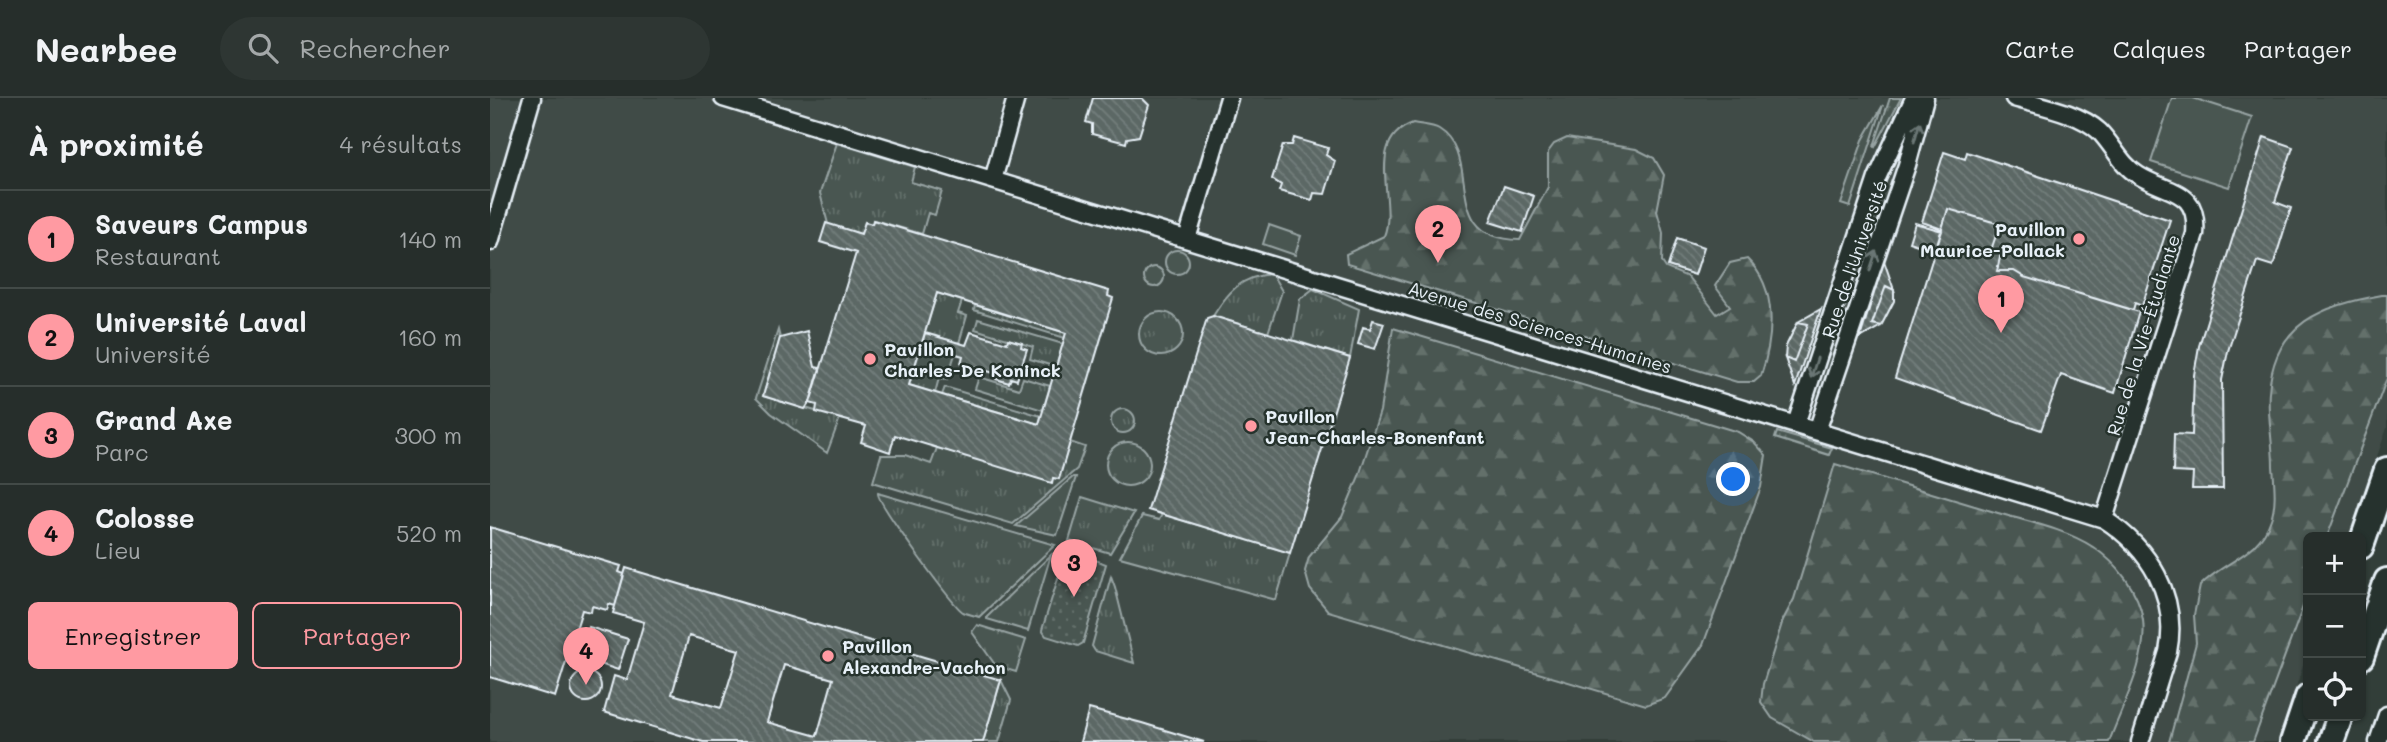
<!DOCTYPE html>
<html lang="fr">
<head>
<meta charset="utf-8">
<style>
	:root { --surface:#262e2b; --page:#2e3633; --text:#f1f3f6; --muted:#a4a8a9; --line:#424a47; --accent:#ff9aa2 }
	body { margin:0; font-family:Mali,sans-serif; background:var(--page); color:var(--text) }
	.controls { position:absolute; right:21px; bottom:21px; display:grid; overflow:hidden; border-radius:10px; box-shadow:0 2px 5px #0004 }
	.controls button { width:63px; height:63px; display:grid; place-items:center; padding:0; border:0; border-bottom:2px solid var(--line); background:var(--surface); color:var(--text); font:35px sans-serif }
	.you { position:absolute; left:1244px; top:382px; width:24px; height:24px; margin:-18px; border:5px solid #fff; border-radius:50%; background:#1a73e8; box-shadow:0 0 0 10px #1a73e833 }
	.badge { display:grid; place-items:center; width:46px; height:46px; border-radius:50%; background:var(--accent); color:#111; font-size:23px; font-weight:700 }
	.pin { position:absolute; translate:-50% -58px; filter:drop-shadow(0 2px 4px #0008) }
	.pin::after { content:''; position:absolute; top:37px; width:24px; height:21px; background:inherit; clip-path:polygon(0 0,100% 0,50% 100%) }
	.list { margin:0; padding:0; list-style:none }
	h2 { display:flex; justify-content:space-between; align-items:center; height:91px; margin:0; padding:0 28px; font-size:30px }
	h2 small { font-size:23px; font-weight:400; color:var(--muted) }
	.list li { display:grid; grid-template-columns:46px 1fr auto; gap:21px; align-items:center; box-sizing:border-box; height:98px; padding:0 28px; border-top:2px solid var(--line) }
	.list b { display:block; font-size:26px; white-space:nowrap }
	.list p { margin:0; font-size:23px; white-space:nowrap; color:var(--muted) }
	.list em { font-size:23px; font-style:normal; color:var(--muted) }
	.actions { display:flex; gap:14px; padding:21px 28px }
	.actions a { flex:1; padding:16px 0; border:2px solid var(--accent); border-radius:10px; text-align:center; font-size:24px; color:var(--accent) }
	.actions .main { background:var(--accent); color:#111 }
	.icon { flex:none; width:38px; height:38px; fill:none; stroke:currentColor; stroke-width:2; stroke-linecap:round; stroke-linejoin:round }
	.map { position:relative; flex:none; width:1897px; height:644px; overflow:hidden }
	header { display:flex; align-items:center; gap:42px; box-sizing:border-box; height:98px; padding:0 35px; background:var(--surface); border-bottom:2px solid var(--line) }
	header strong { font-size:33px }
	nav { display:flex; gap:38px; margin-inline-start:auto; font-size:24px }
	.search { width:490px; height:63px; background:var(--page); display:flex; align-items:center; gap:18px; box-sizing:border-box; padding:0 24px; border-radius:38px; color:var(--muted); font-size:26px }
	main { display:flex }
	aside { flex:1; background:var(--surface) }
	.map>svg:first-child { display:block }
</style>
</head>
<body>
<header>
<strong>Nearbee</strong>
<div class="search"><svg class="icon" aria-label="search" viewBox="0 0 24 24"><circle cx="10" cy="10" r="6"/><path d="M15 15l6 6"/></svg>Rechercher</div>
<nav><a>Carte</a><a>Calques</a><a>Partager</a></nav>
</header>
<main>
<aside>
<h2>À proximité<small>4 résultats</small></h2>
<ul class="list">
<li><span class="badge">1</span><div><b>Saveurs Campus</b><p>Restaurant</p></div><em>140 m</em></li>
<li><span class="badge">2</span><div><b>Université Laval</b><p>Université</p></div><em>160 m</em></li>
<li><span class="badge">3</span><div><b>Grand Axe</b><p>Parc</p></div><em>300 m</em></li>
<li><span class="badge">4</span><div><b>Colosse</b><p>Lieu</p></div><em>520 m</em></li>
</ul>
<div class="actions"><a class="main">Enregistrer</a><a>Partager</a></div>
</aside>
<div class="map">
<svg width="1897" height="644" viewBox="0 0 1897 644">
	<defs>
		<pattern id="grass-tufts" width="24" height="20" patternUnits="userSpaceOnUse" patternTransform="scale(1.75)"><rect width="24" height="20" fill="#495651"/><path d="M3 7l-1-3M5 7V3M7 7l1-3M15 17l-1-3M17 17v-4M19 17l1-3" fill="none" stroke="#636f6b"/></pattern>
		<pattern id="forest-firs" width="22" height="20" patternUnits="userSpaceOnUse" patternTransform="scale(1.75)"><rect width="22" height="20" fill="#495651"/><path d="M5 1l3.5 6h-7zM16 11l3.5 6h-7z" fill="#636f6b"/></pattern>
		<pattern id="park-dots" width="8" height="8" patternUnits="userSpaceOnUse" patternTransform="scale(1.75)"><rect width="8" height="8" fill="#495651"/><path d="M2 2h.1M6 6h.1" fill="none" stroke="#636f6b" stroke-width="1.8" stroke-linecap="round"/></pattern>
		<pattern id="building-back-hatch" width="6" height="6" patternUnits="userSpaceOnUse" patternTransform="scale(1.75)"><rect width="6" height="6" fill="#5c6865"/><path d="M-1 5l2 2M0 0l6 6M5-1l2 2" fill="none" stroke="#737e7c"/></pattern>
	</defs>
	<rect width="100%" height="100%" fill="#323e39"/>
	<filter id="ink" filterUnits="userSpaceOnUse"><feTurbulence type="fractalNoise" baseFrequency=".0143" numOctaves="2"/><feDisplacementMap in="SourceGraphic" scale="14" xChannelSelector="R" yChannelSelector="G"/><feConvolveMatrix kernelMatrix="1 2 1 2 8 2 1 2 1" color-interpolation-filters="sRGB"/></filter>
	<g filter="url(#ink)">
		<path fill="#3f4b46" d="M0 0H1897V330L1859 439H1818V553L1788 644H0Z"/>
		<path fill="url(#grass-tufts)" stroke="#98a4a4" stroke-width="2" d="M1400 0H1411L1385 49 1384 48Z
			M1393 7 1360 109 1351 106 1373 42Z
			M347 45 425 69 421 84 452 93 445 117 438 115 432 136 384 122 382 126 375 124 371 136 338 126 330 95Z
			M654 179a10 10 0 1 1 20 0a10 10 0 1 1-20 0Z
			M782 176 792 193 778 235 723 218C738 194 751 178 782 176Z
			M823 191 869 211 860 260 803 242 810 201Z
			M447 195 472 203 468 215 477 218 469 245 435 235Z
			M485 207 576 235 575 240 484 212Z
			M649 236a22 22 0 1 1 44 0a22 22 0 1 1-44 0Z
			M488 221 573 246 566 269 540 261 543 249 485 231Z
			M288 232 290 240 273 298 350 320 337 355 281 315 266 300Z
			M432 246 465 256 457 282 449 280 445 295 419 287Z
			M489 279 529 291 533 280 560 288 553 312 485 291Z
			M455 289 551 318 549 326 452 297Z
			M621 323a12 12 0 1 1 24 0a12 12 0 1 1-24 0Z
			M1287 334 1342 350 1339 357 1285 340Z
			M580 344 595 349 587 371 523 426 383 384 391 357H415L441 366 447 350 568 381Z
			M616 366a22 22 0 1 1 44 0a22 22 0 1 1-44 0Z
			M583 379H586L567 437 526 428Z
			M388 395 391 396 565 447 489 519C484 517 477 516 473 514 463 508 386 403 388 395Z
			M592 399 644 415 620 455 579 443Z
			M672 416 800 455 786 502 630 459 652 418 669 422Z
			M561 457 538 533 497 521V519Z
			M621 478 625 489 644 565 605 553 602 548Z
			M487 527 536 542 526 574 506 568 482 534Z
			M511 582 521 602 509 644H493Z"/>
		<path fill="url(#forest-firs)" stroke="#98a4a4" stroke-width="2" d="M923 25C931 27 942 27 949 31 995 59 947 141 1030 142L1058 89V54L1064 46 1077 40 1146 51 1164 60 1174 77 1167 113 1173 135 1172 164 1176 170 1198 179 1227 216 1240 208 1225 188 1240 165 1257 161C1289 191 1283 241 1271 278L1264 284H1247L857 166 856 156 894 138C908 104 873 43 923 25Z
			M1892 197H1897V280L1837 439H1818V495L1763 644H1679L1706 545 1704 517 1710 488C1733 463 1769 458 1781 421 1787 405 1784 384 1783 368 1783 344 1777 316 1779 294 1784 224 1832 208 1892 197Z
			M903 230 1248 334 1264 344 1276 357 1271 389 1213 547 1175 600 1156 607 838 513 820 491 815 473 819 459 852 419 869 378 890 313Z
			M1345 366C1399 382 1454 399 1508 415 1539 424 1575 431 1603 449 1627 465 1649 493 1653 522 1658 562 1632 608 1619 644H1324L1282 620 1271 604 1273 586 1293 522 1304 501Z"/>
		<path fill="url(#park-dots)" stroke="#98a4a4" stroke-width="2" d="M577 451 616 466 593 545 588 548 556 538 552 532Z"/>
		<path fill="#495651" stroke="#98a4a4" stroke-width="2" d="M1682 0H1703L1762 19 1739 89 1661 64Z
			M779 127 811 138 805 157 773 146Z
			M675 164a12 12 0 1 1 24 0a12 12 0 1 1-24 0Z"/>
		<path fill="url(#building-back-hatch)" stroke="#e8f1f8" stroke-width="2" fill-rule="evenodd" d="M603 0H652L659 7 649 38 637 40 636 45 602 36V26L596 24Z
			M1774 39 1803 49 1785 104 1801 110 1783 168 1767 163 1738 253 1732 282 1733 391H1702L1703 375 1683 374 1684 336 1702 337 1704 277 1709 248Z
			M804 40 838 50 836 57 845 63 835 96 824 95 822 102 789 93 791 87 782 81 793 47H802Z
			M1454 54 1475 61 1477 54 1680 122 1652 208 1645 205 1643 212 1534 179 1524 173H1507L1511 155 1501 152 1510 126 1458 111 1452 131 1432 124Z
			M1014 88 1044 98 1032 134 1000 124Z
			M1458 111 1510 126 1501 152 1511 155 1507 173H1524L1534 179 1649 214 1625 295 1571 277 1551 332 1405 280Z
			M383 122 619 193 618 198 623 200 569 381 563 380 562 385 405 337 400 354 371 344 376 328 326 314 327 307 320 305 366 155 330 144 336 125 371 136 375 124 382 126ZM447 195 576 235 549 326 419 287Z
			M1425 125 1452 133 1445 153 1419 144Z
			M1187 140 1214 149 1205 177 1178 168Z
			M1394 163 1404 192 1396 188 1382 226 1391 228 1370 240Z
			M1396 188 1404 192V203L1391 228 1382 226Z
			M1331 211 1305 288 1295 260 1304 264 1318 226 1308 224Z
			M723 218 860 260 800 455 658 412 717 220Z
			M883 222 894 225 885 251 868 246 873 229 880 231Z
			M1308 224 1318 226 1304 264 1295 260 1296 248Z
			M317 233 325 269 330 270 320 304 315 311 273 298 290 240Z
			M481 234 517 245 518 241 532 245 531 249 537 251 527 282 521 280 519 285 506 281 507 276 471 265 473 258 432 246 435 235 476 247Z
			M0 429 131 468 129 474 134 476 125 508 119 506 117 512 102 508 101 514 92 512 65 599 0 579Z
			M136 470 511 582 493 644H213L114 614 124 578 137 582 154 524 123 515ZM199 538 249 552 231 610 182 596ZM294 567 343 581 327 638 277 624Z
			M99 529 138 541 128 572 89 559Z
			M81 589a15 15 0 1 1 30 0a15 15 0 1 1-30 0Z
			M599 611 652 625 714 644H590Z"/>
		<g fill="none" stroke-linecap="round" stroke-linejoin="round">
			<g stroke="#e8f1f8" stroke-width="21">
				<path id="street" d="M233 0 1614 421C1659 450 1689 498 1678 554L1650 644
					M1524 0C1551 8 1588 14 1609 33 1623 47 1631 67 1648 77 1678 96 1709 90 1705 136L1614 421
					M503 82 526 0
					M697 141 739 0
					M0 144 42 0
					M1306 326 1387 80 1424 0
					M1327 333 1417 67 1435 0
					M1888 644 1897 617"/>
			</g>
			<g stroke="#e8f1f8" stroke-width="30">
				<path id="primary" d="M1871 448 1897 372
					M1871 559 1897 483
					M1803 644 1818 599
					M1841 644 1850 618"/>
			</g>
			<use href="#street" stroke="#26332d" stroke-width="16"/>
			<use href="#primary" stroke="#26332d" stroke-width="24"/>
		</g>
		<defs><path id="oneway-shaft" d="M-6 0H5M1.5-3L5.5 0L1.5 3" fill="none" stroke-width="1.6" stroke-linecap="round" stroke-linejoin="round" transform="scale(1.75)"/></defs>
		<g stroke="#6a7674">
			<use href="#oneway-shaft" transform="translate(1427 34) rotate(-74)"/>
			<use href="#oneway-shaft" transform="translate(1383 163) rotate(-72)"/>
			<use href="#oneway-shaft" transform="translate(1324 270) rotate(108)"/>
		</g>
	</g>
	<g fill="#ff9aa2" stroke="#26332d" stroke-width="2.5">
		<circle cx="1589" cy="141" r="7"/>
		<circle cx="380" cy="261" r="7"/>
		<circle cx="761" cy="328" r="7"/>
		<circle cx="338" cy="558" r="7"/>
	</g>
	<g text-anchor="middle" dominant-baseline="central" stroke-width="5" stroke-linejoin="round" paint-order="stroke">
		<g font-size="18" font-weight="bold" fill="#e8f1f8" stroke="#26332d" text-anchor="start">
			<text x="1575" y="131" text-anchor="end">Pavillon<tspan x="1575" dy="21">Maurice-Pollack</tspan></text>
			<text x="394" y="251">Pavillon<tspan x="394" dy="21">Charles-De Koninck</tspan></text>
			<text x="775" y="318">Pavillon<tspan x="775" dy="21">Jean-Charles-Bonenfant</tspan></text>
			<text x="352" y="548">Pavillon<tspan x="352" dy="21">Alexandre-Vachon</tspan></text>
		</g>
		<g font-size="18" fill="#e8f1f8" stroke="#26332d">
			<text transform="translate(1364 161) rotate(-71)">Rue de l'Université</text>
			<text transform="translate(1050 229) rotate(17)">Avenue des Sciences-Humaines</text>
			<text transform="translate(1653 237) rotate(-73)">Rue de la Vie-Étudiante</text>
		</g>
	</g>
</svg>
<div class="controls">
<button>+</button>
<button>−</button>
<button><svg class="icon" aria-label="locate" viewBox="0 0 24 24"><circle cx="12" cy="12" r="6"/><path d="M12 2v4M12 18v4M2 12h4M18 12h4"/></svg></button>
</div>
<div class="you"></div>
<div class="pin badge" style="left:1511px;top:235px">1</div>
<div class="pin badge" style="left:948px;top:165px">2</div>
<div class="pin badge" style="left:584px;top:499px">3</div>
<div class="pin badge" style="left:96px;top:587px">4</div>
</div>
</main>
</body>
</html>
